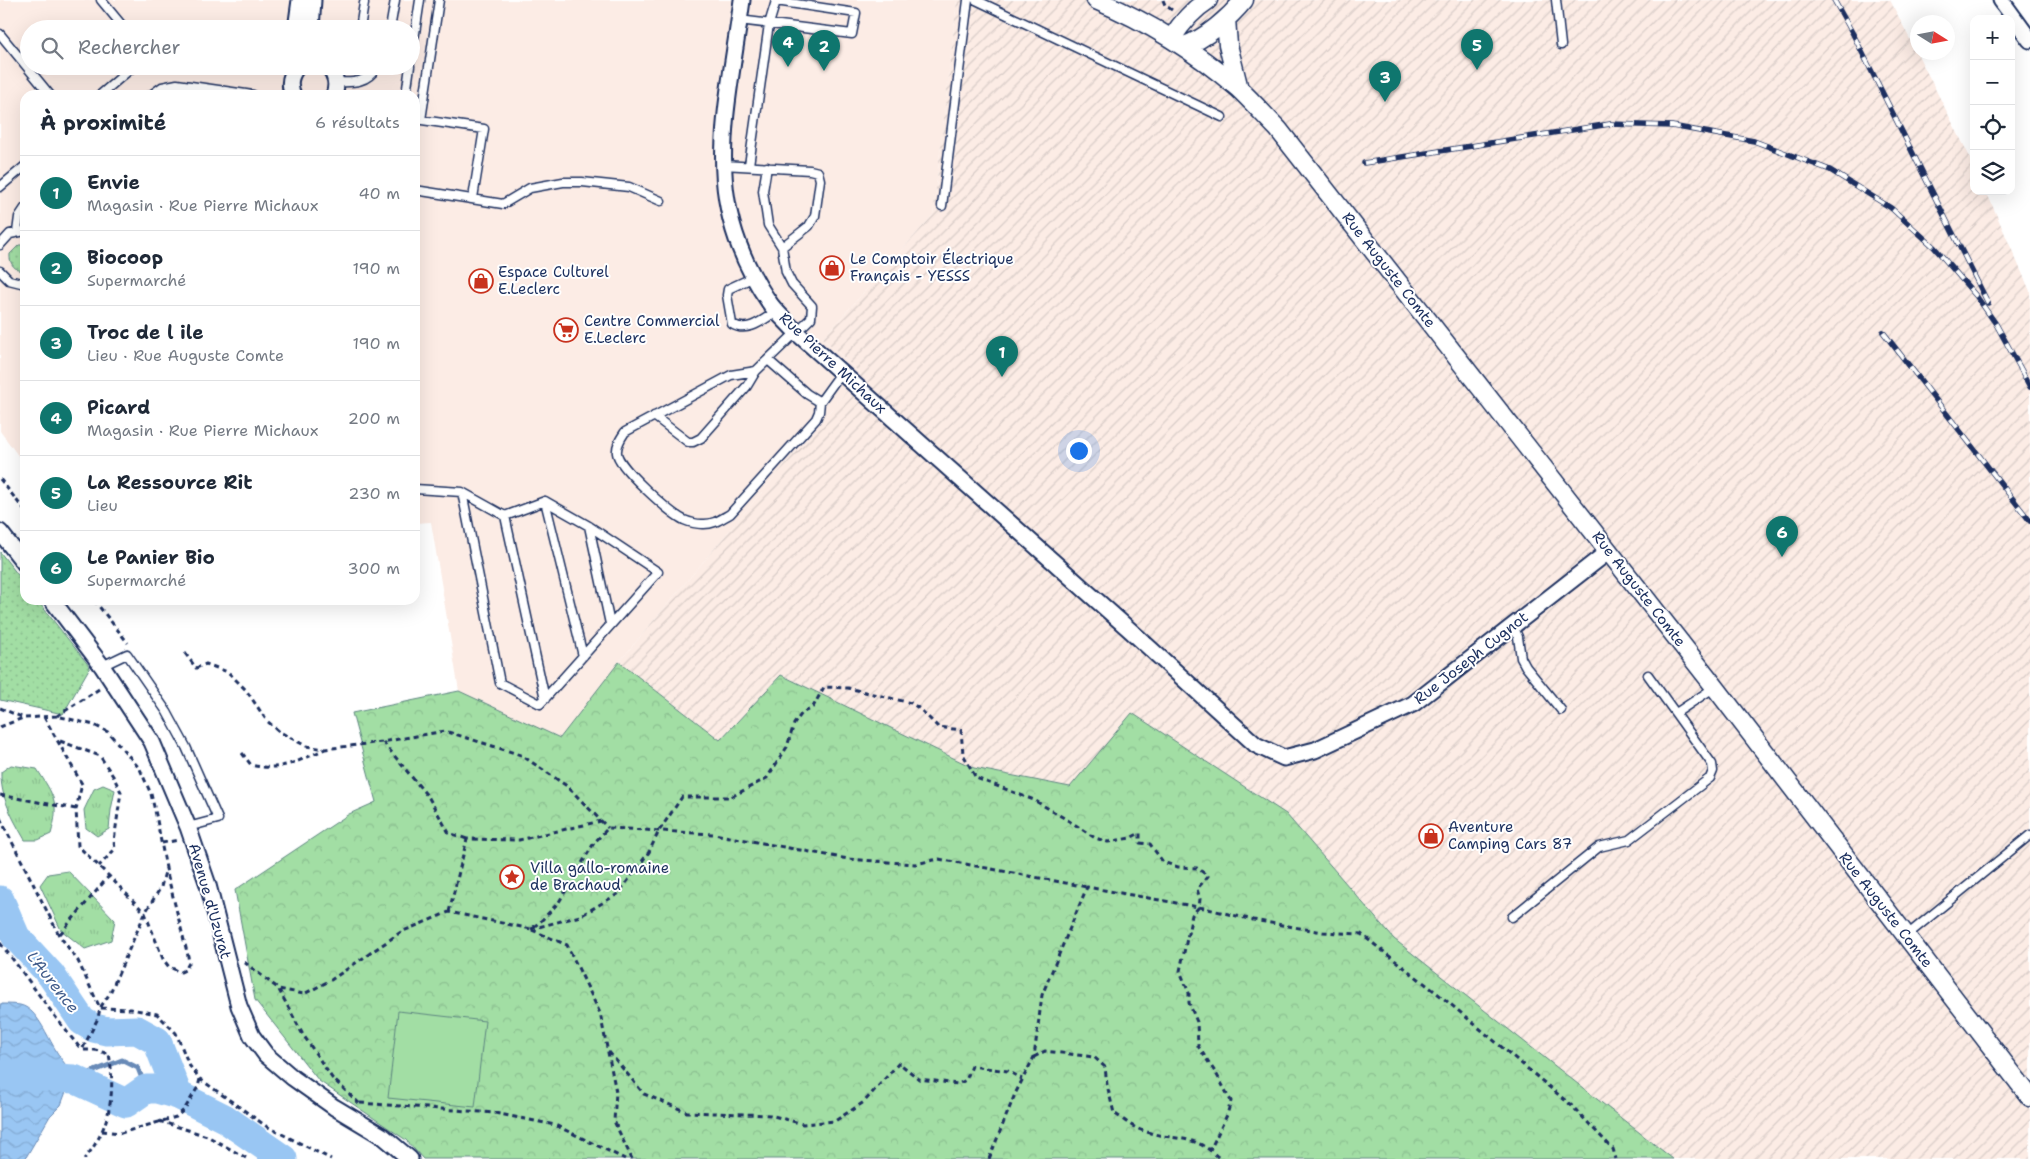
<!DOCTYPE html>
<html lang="fr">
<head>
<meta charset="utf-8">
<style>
	:root { --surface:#fff; --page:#f6f6f7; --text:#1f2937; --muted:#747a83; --line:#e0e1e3; --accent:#0f766e }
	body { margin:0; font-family:"Shantell Sans",sans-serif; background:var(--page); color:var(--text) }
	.controls { position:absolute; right:15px; top:15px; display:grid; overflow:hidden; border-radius:10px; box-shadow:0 5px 20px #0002 }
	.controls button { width:45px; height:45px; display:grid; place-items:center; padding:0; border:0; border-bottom:1px solid var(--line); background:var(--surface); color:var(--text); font:25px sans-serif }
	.compass { position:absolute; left:1910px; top:15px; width:45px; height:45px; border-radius:50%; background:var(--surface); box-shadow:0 5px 20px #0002; rotate:101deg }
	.you { position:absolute; left:1078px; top:450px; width:18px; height:18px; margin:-12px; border:4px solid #fff; border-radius:50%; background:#1a73e8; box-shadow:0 0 0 8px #1a73e833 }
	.badge { display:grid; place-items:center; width:32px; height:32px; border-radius:50%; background:var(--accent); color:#fff; font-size:16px; font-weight:700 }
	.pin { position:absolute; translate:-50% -41px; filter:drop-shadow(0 1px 2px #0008) }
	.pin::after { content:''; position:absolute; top:26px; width:18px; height:15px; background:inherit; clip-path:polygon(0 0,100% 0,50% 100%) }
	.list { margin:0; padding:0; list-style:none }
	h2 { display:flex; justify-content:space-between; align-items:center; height:65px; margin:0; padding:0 20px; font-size:21px }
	h2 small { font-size:16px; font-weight:400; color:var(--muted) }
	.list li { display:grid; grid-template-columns:32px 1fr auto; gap:15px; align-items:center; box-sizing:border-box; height:75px; padding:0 20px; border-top:1px solid var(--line) }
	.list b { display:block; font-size:19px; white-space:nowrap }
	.list p { margin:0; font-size:16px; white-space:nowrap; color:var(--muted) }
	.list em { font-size:16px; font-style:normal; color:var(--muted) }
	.icon { flex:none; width:28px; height:28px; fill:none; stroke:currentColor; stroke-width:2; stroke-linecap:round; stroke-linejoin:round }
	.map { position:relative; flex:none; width:2030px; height:1159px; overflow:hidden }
	.search { position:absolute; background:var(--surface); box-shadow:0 5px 20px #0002; left:20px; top:20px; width:400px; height:55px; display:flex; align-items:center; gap:12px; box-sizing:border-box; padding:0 18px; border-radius:28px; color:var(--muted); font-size:19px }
	.panel { position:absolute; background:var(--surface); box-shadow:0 5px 20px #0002; left:20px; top:90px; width:400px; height:515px; border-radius:15px }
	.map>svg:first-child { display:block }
</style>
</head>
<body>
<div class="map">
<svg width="2030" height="1159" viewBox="0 0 2030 1159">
	<defs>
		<pattern id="industrial-furrows" width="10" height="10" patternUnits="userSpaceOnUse" patternTransform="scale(1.25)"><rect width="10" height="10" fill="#fcece5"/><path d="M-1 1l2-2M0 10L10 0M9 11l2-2" fill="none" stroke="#d7cbc7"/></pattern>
		<pattern id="grass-dots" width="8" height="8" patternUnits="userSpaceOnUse" patternTransform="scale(1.25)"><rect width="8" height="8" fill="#a2dea4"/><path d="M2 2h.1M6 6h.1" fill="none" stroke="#8bbf90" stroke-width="1.8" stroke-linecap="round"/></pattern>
		<pattern id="forest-crowns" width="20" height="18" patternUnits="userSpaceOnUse" patternTransform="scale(1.25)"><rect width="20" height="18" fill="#a2dea4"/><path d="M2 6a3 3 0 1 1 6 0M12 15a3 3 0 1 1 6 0" fill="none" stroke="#8bbf90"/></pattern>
		<pattern id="park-tufts" width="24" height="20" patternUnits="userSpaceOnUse" patternTransform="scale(1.25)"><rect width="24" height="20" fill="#a2dea4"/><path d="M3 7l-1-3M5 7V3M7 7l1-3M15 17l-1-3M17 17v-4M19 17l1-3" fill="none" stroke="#8bbf90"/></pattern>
		<pattern id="water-waves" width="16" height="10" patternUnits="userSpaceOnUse" patternTransform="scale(1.25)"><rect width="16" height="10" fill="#99c6f3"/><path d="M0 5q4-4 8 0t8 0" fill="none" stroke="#83aad3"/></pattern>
	</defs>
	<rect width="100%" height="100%" fill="#fff"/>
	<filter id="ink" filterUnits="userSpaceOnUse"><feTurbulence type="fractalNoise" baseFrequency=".02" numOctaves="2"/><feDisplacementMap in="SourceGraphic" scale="10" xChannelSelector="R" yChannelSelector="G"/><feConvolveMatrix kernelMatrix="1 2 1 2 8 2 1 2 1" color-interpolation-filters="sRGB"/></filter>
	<g filter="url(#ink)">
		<path fill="#fcece5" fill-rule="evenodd" d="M0 0H957L933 215 823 338 861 374 619 662 560 738 459 691 431 522 415 523V95H25V465L0 431ZM29 29H411V66H29Z"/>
		<path fill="url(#industrial-furrows)" d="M957 0H1890L1974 165V191H1986L2030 291V1159H1673L1394 939 1286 814 1070 787 974 768 781 675 720 740 619 662 861 374 823 338 933 215Z"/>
		<path fill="url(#grass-dots)" stroke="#5e8681" d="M19 245H25V271C15 271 9 264 10 254Z
			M0 552 25 584V600H37L90 667 63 714 0 700Z"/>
		<path fill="url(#forest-crowns)" stroke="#5e8681" d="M619 662 720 740 781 675 974 768 1070 787 1132 713 1286 814 1394 939 1673 1159H423L406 1140 319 1081 255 1000 235 890 349 814 376 802 352 713 459 691 560 738Z"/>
		<path fill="url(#park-tufts)" stroke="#5e8681" d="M11 765 37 769C54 796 60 803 51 834L38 840H25C13 819 0 797 1 772Z
			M103 785 115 790 111 810 109 829 97 836 86 828 84 810 94 789Z
			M68 871 115 920 111 940 85 949 61 930 40 885 48 874Z"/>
		<path fill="#a2dea4" stroke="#5e8681" d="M398 1011 485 1021 475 1107 388 1098Z"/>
		<path fill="url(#water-waves)" stroke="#678ab7" d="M0 1004C6 1004 14 1004 20 1005 41 1009 51 1051 68 1067L67 1089 61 1105 50 1116 25 1159H0Z"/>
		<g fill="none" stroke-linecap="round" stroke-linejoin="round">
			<path stroke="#678ab7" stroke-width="5" d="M74 1079 122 1060 138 1068 146 1089"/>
			<path stroke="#99c6f3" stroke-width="29" d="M0 900 16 937 51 975 82 1021 94 1028 107 1031 137 1030 157 1041 178 1095 224 1118 283 1159
				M0 1075 74 1079 126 1103 146 1089H157L178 1095"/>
			<g stroke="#1b2f5e" stroke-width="11">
				<path id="service" d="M101 0 125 29
					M976 0 1222 117
					M1556 0 1561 45
					M739 20 852 34 856 13 776 1 769 24 749 165
					M360 29 364 3
					M390 29 395 0
					M0 34 50 95
					M411 60 420 0
					M333 73 348 66
					M336 82C354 83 367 83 378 66
					M100 95 134 66
					M151 95 162 87 177 84 253 95
					M406 95 410 66
					M415 119 484 129 473 198
					M421 120 439 0
					M723 165 810 170 818 172 820 180 815 216 809 226 782 247
					M767 167 763 191 768 225 782 247 786 272 792 284 812 306 811 318 756 371 731 375 625 432C621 438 616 445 617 453 618 467 670 513 684 520 689 522 696 524 702 524 713 525 721 519 730 514L816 419 819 412 820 402 841 373
					M0 187 25 166
					M415 190 503 204 530 188 563 182H582L629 187 661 201
					M942 206 968 0
					M17 232 19 217 25 208
					M0 245 10 234 25 231
					M0 271 9 280 25 284
					M754 277 728 289 727 295 732 324C748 334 764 319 777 311
					M768 360 807 394 820 402
					M654 416 688 442H693L701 438 747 386 756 371
					M415 489 462 492 505 516 545 501 589 526 658 572 540 704 500 683 462 492
					M545 501 583 656
					M505 516 545 699
					M589 526 610 624
					M1513 626 1518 637 1521 658 1526 667 1561 710
					M102 666 127 654 167 712 186 747 218 819 188 827
					M1676 713 1715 687
					M1512 917 1599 847 1629 840 1710 778 1713 771 1712 764 1648 675
					M1906 936 2030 835"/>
			</g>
			<g stroke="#1b2f5e" stroke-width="19">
				<path id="minor" d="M742 0C727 115 698 201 771 305 779 315 789 324 797 333L1131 631 1256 745 1284 758 1315 750 1413 704 1609 551
					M2001 0 2030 40
					M296 29 300 0
					M311 29 313 0
					M328 66C336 75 338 84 334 95
					M293 95C288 84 290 75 298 66
					M0 532 25 564
					M52 600 102 666 152 742 188 827 208 885 239 1006 252 1036 266 1055 293 1078 334 1107 384 1137 410 1159"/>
			</g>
			<g stroke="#1b2f5e" stroke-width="21">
				<path id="tertiary" d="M1096 0C1149 22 1195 51 1238 88 1252 101 1265 116 1278 129L1715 687 2030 1097
					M1226 19 1228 45 1239 89
					M1172 38C1182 22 1192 10 1208 0
					M1184 46C1206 39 1230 17 1244 0"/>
			</g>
			<path stroke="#1b2f5e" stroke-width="3" stroke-dasharray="5 4" stroke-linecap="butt" d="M1163 0 1165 5 1172 10
				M0 479 25 511
				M94 600 128 643
				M185 653 196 668 206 664 228 672 246 690 267 721 280 732 306 746 325 749 382 742 445 731 521 755 567 786 608 828
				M0 708 24 718 57 716 94 725 108 732 140 769 151 794 156 815 166 868 161 887 145 913 110 993 100 1008 98 1018 82 1050H95L109 1054C116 1092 110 1130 84 1159
				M57 716 99 689
				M44 717 82 784 76 809 78 846 109 876 145 913 163 959 169 967 181 972 185 970 189 963 188 956 166 869
				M0 727 23 718
				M60 741 100 756 113 776 121 792 114 841 115 849 99 866
				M383 742 429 798 449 833 467 839
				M242 753 251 765C280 772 299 761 325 749
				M0 795 76 809
				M0 818 59 935 78 961 100 1008 131 1009 157 1014 176 1033 189 1065 200 1079 266 1126 331 1159
				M162 843 179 840
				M449 912 467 839 519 840 601 821
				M531 929 580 916 618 894 649 852 659 831 682 797H731L767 778 787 747 794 724 802 713 813 707 824 687 848 688 911 703 920 709 938 727 961 730 963 754 976 778 1034 800 1074 824 1095 838 1108 842 1130 838 1140 833V843L1150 844 1163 862 1178 867 1197 868 1208 876 1197 889 1200 899 1199 907 1192 915 1180 971 1189 993V1003L1197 1022 1198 1046 1217 1075 1231 1101 1227 1115 1210 1150
				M532 930 567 945 600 1013 616 1092 614 1121 632 1159
				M60 934 109 876
				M0 943C28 978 52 1015 81 1049
				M244 962 279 989 304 994 331 980 401 932 449 912 531 929 541 921 559 902 594 843 608 828 714 834 848 859 915 864 939 859 1087 887
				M279 990 302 1033 332 1078 360 1104
				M609 1052 644 1094 687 1112 770 1115 803 1124 835 1121 864 1102 899 1063 919 1079 958 1084 966 1080 972 1066 1008 1071 1022 1079
				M1034 1057 1045 1051 1094 1057 1105 1067 1107 1085 1114 1113C1123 1119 1133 1128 1144 1131 1175 1142 1193 1132 1220 1159
				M360 1103 495 1113 555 1125 625 1159
				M159 1121 207 1136 248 1159
				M102 1131 121 1133 176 1117 184 1110 198 1087 200 1079
				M989 1159 1015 1094 1034 1057 1042 995 1087 887 1204 908 1253 920 1323 932 1361 934 1442 997 1572 1106 1613 1149 1616 1159"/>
			<use href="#service" stroke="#fff" stroke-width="8"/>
			<use href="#minor" stroke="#fff" stroke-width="15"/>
			<use href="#tertiary" stroke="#fff" stroke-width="18"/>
			<g stroke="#1b2f5e" stroke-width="5.5">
				<path id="rail" d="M1834 0 1853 34 1988 303
					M1364 163 1610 124 1672 126 1754 141 1830 170 1891 208 1934 247 1977 297 1996 324 2023 373
					M1883 332 2030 521
					M2020 368 2030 387"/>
			</g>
			<use href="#rail" stroke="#fff" stroke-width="4" stroke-dasharray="11" stroke-linecap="butt"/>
		</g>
	</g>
	<defs>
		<g id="shop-ring" transform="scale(1.25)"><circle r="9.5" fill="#fff" stroke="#c8321e" stroke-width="1.5"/><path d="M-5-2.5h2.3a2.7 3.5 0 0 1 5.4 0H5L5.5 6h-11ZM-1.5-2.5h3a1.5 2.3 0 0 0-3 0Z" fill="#c8321e"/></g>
		<g id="supermarket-ring" transform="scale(1.25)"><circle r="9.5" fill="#fff" stroke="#c8321e" stroke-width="1.5"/><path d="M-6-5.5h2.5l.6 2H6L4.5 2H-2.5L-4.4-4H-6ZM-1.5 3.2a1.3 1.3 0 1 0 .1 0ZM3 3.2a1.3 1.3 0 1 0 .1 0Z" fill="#c8321e"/></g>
		<g id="sight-ring" transform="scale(1.25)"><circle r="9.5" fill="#fff" stroke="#c8321e" stroke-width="1.5"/><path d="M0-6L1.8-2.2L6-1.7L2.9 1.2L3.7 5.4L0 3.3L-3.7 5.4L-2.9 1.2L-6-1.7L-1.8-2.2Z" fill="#c8321e"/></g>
	</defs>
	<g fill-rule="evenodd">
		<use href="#shop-ring" x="832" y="268"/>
		<use href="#shop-ring" x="481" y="281"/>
		<use href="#supermarket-ring" x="566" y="330"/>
		<use href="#shop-ring" x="1431" y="836"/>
		<use href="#sight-ring" x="512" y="877"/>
	</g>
	<g text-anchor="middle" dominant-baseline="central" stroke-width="4" stroke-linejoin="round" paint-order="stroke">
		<g font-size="15" fill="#1b2f5e" stroke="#fff" text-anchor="start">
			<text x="850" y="259">Le Comptoir Électrique<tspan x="850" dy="17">Français - YESSS</tspan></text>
			<text x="498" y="272">Espace Culturel<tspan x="498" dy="17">E.Leclerc</tspan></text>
			<text x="584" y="321">Centre Commercial<tspan x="584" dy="17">E.Leclerc</tspan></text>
			<text x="1448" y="827">Aventure<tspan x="1448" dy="17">Camping Cars 87</tspan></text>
			<text x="530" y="868">Villa gallo-romaine<tspan x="530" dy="17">de Brachaud</tspan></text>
		</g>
		<g font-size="15" fill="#1b2f5e" stroke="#fff">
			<text transform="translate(1389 270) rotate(52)">Rue Auguste Comte</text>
			<text transform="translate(833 363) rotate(43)">Rue Pierre Michaux</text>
			<text transform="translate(1639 589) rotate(52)">Rue Auguste Comte</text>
			<text transform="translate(1471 658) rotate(-38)">Rue Joseph Cugnot</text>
			<text transform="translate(210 901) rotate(74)">Avenue d'Uzurat</text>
			<text transform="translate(1886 910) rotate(52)">Rue Auguste Comte</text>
		</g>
		<g font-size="16" font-style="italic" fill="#415c8b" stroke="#fff">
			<text transform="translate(53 982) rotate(52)">L'Aurence</text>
		</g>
	</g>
</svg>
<div class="controls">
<button>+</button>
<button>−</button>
<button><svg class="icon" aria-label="locate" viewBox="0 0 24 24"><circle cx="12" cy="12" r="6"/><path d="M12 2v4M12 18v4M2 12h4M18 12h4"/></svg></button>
<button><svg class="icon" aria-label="layers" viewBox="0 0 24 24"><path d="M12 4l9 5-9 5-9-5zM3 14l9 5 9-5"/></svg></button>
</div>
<svg class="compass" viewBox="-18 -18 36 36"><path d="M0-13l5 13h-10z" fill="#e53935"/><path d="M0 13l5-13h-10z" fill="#747a83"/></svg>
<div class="you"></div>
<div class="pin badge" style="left:1002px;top:377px">1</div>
<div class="pin badge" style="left:824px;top:71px">2</div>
<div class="pin badge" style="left:1385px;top:102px">3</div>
<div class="pin badge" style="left:788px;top:67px">4</div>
<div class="pin badge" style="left:1477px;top:70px">5</div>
<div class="pin badge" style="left:1782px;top:557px">6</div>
<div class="search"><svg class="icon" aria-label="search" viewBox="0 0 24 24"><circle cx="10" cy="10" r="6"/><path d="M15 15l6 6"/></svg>Rechercher</div>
<section class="panel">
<h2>À proximité<small>6 résultats</small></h2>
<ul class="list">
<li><span class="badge">1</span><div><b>Envie</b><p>Magasin · Rue Pierre Michaux</p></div><em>40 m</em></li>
<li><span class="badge">2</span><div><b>Biocoop</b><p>Supermarché</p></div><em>190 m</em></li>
<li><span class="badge">3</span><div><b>Troc de l ile</b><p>Lieu · Rue Auguste Comte</p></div><em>190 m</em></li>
<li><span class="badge">4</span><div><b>Picard</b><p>Magasin · Rue Pierre Michaux</p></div><em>200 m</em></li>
<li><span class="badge">5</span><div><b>La Ressource Rit</b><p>Lieu</p></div><em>230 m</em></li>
<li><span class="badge">6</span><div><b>Le Panier Bio</b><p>Supermarché</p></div><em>300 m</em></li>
</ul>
</section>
</div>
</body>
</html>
